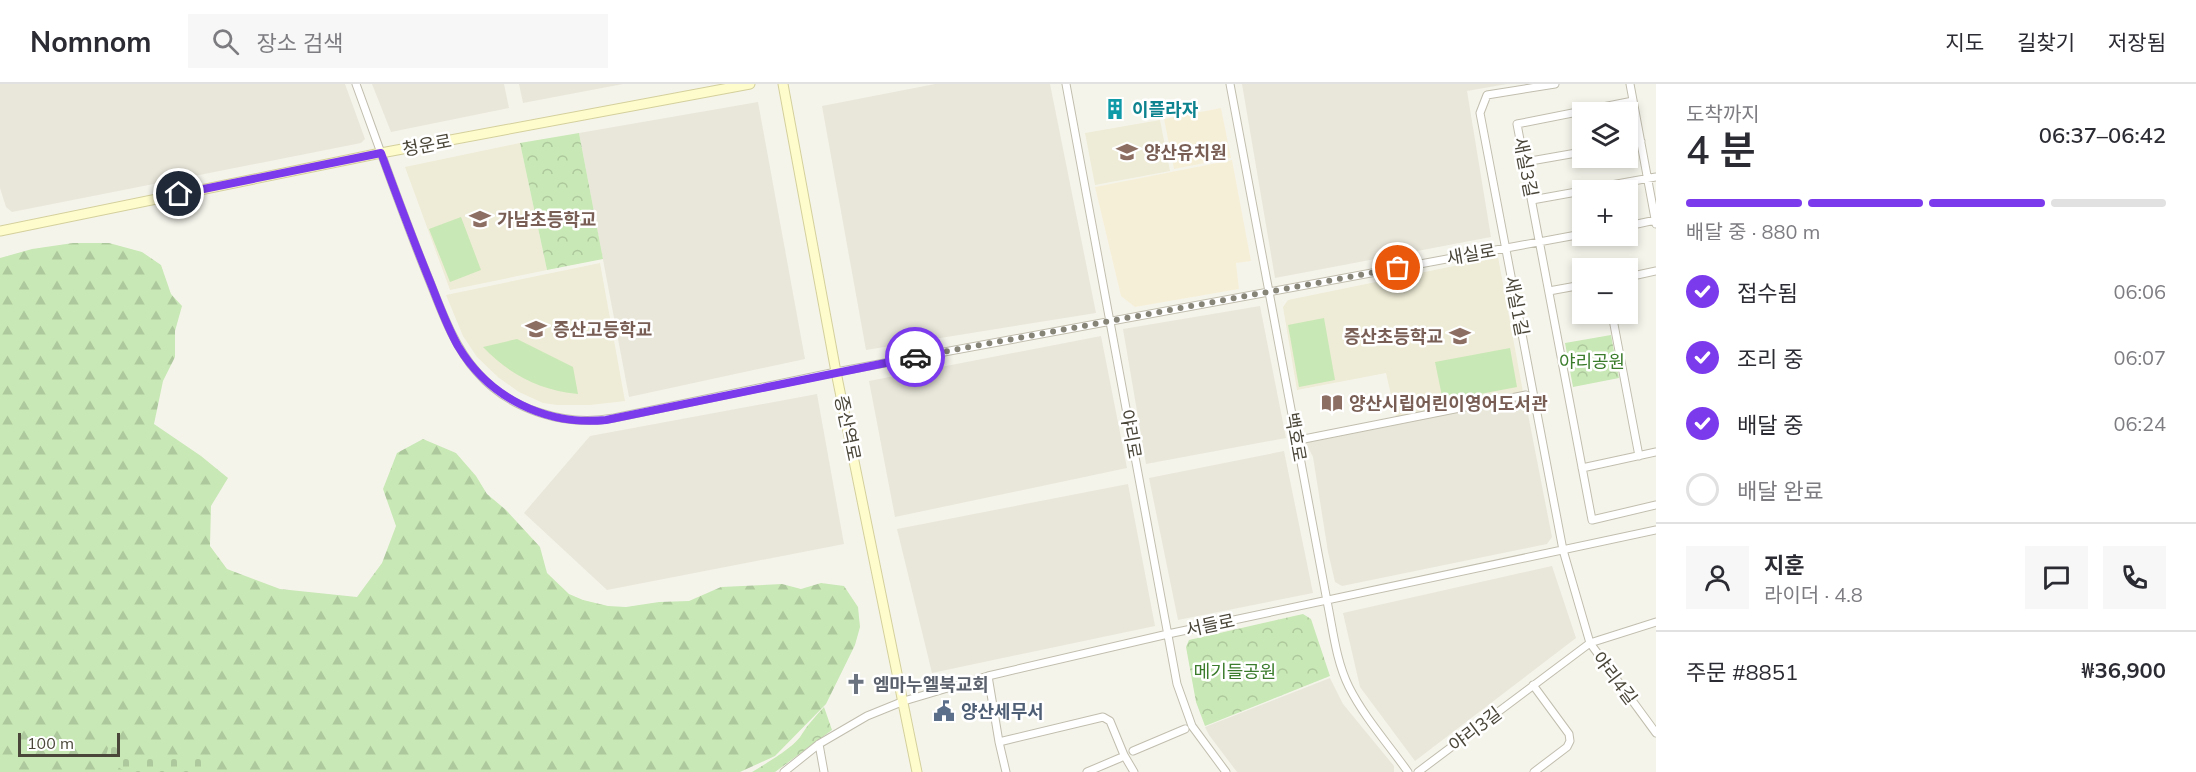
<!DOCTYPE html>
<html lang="ko">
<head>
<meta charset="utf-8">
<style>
  :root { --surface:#fff; --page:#f7f7f7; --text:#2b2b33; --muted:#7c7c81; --line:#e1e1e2; --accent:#7c3aed }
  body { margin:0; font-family:Mulish,"Noto Sans KR",sans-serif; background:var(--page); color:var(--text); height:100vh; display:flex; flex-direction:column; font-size:22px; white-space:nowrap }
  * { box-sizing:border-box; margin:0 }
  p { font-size:20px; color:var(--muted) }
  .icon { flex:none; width:33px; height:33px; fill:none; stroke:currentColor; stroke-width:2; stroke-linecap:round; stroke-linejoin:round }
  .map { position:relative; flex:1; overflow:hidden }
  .drawer { display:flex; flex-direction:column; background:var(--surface); width:540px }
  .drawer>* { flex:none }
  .controls { position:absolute; left:1572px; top:18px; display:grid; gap:12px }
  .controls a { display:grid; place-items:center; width:66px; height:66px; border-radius:0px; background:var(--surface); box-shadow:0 3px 9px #0003; font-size:30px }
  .scale { position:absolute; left:18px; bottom:15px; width:102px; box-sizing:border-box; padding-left:6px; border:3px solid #4a4639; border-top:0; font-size:16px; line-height:21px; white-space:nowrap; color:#4a4639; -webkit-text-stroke:4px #fff; paint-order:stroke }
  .pin { position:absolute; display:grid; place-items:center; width:51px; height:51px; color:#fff; margin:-26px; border:3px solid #fff; border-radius:50%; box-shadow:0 2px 6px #0007 }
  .courier { position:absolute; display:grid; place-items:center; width:60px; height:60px; margin:-30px; border:4px solid #7c3aed; border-radius:50%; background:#fff; color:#222; box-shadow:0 2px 8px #0007 }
  .summary em { font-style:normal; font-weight:600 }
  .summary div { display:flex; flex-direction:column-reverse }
  .summary { display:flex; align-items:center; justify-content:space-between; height:102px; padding:0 30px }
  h1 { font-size:39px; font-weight:600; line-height:45px }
  .bar { display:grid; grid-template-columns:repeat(4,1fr); gap:9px 6px; align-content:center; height:72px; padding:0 30px }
  .bar i { height:8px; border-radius:4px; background:var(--line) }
  .bar .active { background:var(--accent) }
  .bar p { grid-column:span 4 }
  .line { display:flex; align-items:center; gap:15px; padding:0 30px; border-top:2px solid var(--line) }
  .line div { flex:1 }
  .round { display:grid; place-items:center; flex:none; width:63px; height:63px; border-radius:0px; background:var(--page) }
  ol { padding:0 30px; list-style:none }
  li { display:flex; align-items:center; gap:18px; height:66px }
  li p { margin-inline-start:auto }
  li .icon { padding:6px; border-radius:50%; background:var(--accent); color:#fff; stroke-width:4 }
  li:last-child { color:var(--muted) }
  li i { width:33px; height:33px; border:3px solid var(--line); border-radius:50% }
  header { display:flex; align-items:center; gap:36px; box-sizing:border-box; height:84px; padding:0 30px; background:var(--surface); border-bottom:2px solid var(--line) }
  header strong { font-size:28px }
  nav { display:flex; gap:33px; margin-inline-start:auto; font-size:21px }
  .search { width:420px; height:54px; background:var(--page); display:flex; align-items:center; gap:15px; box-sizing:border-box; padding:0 21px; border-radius:0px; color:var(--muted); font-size:22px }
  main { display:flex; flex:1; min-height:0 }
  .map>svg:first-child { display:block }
  .residential { fill:#e9e7da }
  .commercial { fill:#f6efd8 }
  .education { fill:#eeecd6 }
  .forest { fill:url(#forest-firs) }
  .cemetery { fill:url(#cemetery-stones) }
  .park { fill:url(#park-crowns) }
  .garden { fill:#c8e8b5 }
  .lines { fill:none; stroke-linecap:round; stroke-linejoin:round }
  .street-casing { stroke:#c1beae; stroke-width:9 }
  .secondary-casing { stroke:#d4d09c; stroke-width:11 }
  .street { stroke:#fff; stroke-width:7 }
  .secondary { stroke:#fefbcd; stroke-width:9 }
  .done { stroke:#868377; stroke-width:6; stroke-dasharray:0 10.8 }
  .route { stroke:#7c3aed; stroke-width:8 }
  .labels { text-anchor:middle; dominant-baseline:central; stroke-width:5; stroke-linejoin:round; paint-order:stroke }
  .culture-label { font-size:18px; font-weight:bold; fill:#0d838f; stroke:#fff; text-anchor:start }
  .street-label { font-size:18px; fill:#4a4639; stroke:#fff }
  .education-label { font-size:18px; font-weight:bold; fill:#785e54; stroke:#fff; text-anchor:start }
  .park-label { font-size:18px; fill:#3b7c2c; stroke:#fff }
  .worship-label { font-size:18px; font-weight:bold; fill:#5b616d; stroke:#fff; text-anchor:start }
  .service-label { font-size:18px; font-weight:bold; fill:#4e5e75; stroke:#fff; text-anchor:start }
</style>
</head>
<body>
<header>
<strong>Nomnom</strong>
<div class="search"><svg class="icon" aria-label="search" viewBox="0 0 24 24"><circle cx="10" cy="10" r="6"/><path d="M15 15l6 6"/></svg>장소 검색</div>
<nav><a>지도</a><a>길찾기</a><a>저장됨</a></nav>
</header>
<main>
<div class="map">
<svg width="1656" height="688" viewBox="0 0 1656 688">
  <defs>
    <pattern id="forest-firs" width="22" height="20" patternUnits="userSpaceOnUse" patternTransform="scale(1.5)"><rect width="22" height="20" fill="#c8e8b5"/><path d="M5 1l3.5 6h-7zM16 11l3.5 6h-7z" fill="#adc89c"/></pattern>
    <pattern id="cemetery-stones" width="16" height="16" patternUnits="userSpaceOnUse" patternTransform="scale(1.5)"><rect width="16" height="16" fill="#c8e8b5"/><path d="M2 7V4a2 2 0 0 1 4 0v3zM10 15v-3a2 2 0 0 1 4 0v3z" fill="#adc89c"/></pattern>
    <pattern id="park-crowns" width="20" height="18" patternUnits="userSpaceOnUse" patternTransform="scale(1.5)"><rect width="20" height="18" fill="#c8e8b5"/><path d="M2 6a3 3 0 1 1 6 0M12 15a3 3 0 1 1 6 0" fill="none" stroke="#adc89c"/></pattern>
  </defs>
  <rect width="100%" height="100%" fill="#f5f4eb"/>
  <path class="residential" d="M0 0H345L365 55 361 59 12 128 6 123 0 104Z
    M372 0H504L509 24 391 48Z
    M519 0H623L523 19Z
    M935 0H1050L1096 229 866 266 822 22Z
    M1242 0H1507L1467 7 1491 153 1275 194Z
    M758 18 805 275 629 313 579 49Z
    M1260 222 1286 354 1146 380 1123 245Z
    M1101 252 1127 384 895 433 869 297Z
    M817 310 844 460 607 506 524 429 590 352Z
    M1525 315 1552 453 1547 460 1342 502 1335 498 1328 468 1313 373 1306 359Z
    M1284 367 1313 509 1178 536 1149 394Z
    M1128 400 1155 542 932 589 897 445Z
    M1552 482 1576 554 1415 677 1360 603 1343 529Z
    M1330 594 1343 620 1394 682V688H1237L1209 651 1205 643Z"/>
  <path class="commercial" d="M1221 24 1231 74 1174 85 1164 35Z
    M1232 76 1251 177 1236 179 1239 205 1135 223 1121 212 1095 103Z"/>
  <path class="education" d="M1160 36 1170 87 1095 101 1085 49Z
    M520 59 547 186 450 206 405 83Z
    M1498 173 1523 308 1396 333 1386 289 1297 306 1283 223 1288 216Z
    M600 179 625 317 590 321H557L543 319 519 308 499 294 477 273 463 252 446 211Z"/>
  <path class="forest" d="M73 159H109L142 168 161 181 171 210 182 222 175 247V273L163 297 154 340 201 372 228 394 211 422 210 462 227 485 280 505 357 513 382 479 396 442 383 405 397 369 423 355 456 369 476 392 487 410 506 426 540 463 547 489 569 510 583 516 608 522 626 523 659 518 689 517 721 503 782 500 801 505 821 499 844 502 858 523 860 543 855 561 826 620 775 672 740 688H0V174L32 165Z"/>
  <path class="cemetery" d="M109 661 125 665 138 673 202 671 204 688H126L105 675Z"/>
  <path class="park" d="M579 49 603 175 547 186 520 59Z
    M1611 251 1619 294 1573 303 1565 259Z
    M1303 530 1311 535 1330 592 1205 642 1196 618 1186 563 1189 556Z
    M824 623 832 646 775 688H752C765 680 795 663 802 650 808 640 816 632 824 623Z"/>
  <path class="garden" d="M461 133 481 186 450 198 429 145Z
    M1324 234 1335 296 1299 303 1288 241Z
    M517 255 573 283 578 310C539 306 510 291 483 263Z
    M1510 264 1517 303 1443 317 1435 278Z"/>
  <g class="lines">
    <defs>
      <path id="street" d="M356 0C379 63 401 126 426 188 440 222 452 260 477 288 510 326 565 343 614 334L836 288 1582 150
        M1066 0 1177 600 1192 642 1226 688
        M1230 0 1327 517C1333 546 1336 577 1349 603 1364 633 1389 661 1408 688
        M1555 0 1487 11 1480 29 1563 466 1590 559 1656 649
        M1630 0 1656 140
        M1633 17 1517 40 1592 436 1656 421
        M1628 60 1641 57
        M1525 78 1582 68
        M1583 106 1656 93
        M1532 116 1582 107
        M1628 142 1656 136
        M1628 193 1656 187
        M1549 207 1582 201
        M1612 230 1639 372
        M1304 355 1526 311
        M1582 384 1656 368
        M988 592 999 658 1006 688
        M1533 601 1569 650 1570 657 1567 663 1534 688
        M999 658 1103 633 1110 637 1124 671 1134 688
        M819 660 824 688
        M1133 667 1185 645
        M784 688 819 660 867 632 904 617 988 592 1168 550 1656 446
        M1087 688 1120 674
        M1418 688 1590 559 1656 538"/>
      <path id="secondary" d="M783 0 836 288 917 688
        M0 147 381 69 750 0"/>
    </defs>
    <use href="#street" class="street-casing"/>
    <use href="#secondary" class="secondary-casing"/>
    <use href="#street" class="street"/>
    <use href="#secondary" class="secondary"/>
  </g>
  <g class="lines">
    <path class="done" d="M915 273 1398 184"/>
    <path class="route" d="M179 110 381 69C396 110 411 150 427 190 437 214 445 239 458 262 489 314 546 342 606 336L915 273"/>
  </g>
  <defs>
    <symbol id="building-bare" viewBox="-9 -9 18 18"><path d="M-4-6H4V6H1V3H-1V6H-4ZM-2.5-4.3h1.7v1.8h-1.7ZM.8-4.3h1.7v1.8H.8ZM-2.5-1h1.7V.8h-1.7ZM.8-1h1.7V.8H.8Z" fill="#0f9aa8" stroke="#fff" stroke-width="2.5" paint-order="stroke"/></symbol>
    <symbol id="school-bare" viewBox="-9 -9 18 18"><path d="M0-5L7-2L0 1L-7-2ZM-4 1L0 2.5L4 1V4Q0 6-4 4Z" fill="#8d6e63" stroke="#fff" stroke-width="2.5" paint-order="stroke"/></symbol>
    <symbol id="library-bare" viewBox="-9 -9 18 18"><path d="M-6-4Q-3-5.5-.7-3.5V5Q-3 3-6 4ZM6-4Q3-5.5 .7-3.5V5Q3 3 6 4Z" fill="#8d6e63" stroke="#fff" stroke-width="2.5" paint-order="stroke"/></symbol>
    <symbol id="church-bare" viewBox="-9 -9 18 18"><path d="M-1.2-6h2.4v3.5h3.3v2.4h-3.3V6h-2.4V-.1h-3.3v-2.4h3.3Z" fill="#6b7280" stroke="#fff" stroke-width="2.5" paint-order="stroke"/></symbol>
    <symbol id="civic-bare" viewBox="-9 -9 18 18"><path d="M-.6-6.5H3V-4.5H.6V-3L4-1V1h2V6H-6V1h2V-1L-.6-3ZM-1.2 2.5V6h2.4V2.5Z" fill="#5c6f8a" stroke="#fff" stroke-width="2.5" paint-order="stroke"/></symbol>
  </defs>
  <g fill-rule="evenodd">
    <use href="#building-bare" x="1100" y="10" width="30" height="30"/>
    <use href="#school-bare" x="1112" y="53" width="30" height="30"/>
    <use href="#school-bare" x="465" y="120" width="30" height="30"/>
    <use href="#school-bare" x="521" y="230" width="30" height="30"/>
    <use href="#school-bare" x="1445" y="237" width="30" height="30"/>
    <use href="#library-bare" x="1317" y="304" width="30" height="30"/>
    <use href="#church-bare" x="841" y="585" width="30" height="30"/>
    <use href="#civic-bare" x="929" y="612" width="30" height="30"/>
  </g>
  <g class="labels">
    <g class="culture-label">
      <text x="1132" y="25">이플라자</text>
    </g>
    <g class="street-label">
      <text transform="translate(427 61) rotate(-11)">청운로</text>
      <text transform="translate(1526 83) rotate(79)">새실3길</text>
      <text transform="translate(1471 170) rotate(-10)">새실로</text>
      <text transform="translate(1517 222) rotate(79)">새실1길</text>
      <text transform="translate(848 344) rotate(78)">증산역로</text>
      <text transform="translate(1131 350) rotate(80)">야리로</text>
      <text transform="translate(1296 353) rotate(80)">백호로</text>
      <text transform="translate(1210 541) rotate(-12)">서들로</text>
      <text transform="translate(1615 594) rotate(53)">야리4길</text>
      <text transform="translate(1475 645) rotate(-37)">야리3길</text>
    </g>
    <g class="education-label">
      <text x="1144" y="68">양산유치원</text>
      <text x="497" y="135">가남초등학교</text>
      <text x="553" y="245">증산고등학교</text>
      <text x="1443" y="252" text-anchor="end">증산초등학교</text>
      <text x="1349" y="319">양산시립어린이영어도서관</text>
    </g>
    <g class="park-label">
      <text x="1592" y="277">야리공원</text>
      <text x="1235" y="587">메기들공원</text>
    </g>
    <g class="worship-label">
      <text x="873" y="600">엠마누엘북교회</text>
    </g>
    <g class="service-label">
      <text x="961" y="627">양산세무서</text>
    </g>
  </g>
</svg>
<div class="controls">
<a><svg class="icon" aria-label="layers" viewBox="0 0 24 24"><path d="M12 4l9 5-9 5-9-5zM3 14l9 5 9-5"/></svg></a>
<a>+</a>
<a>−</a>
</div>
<div class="scale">100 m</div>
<div class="pin" style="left:1398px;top:184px;background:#ea580c"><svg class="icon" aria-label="bag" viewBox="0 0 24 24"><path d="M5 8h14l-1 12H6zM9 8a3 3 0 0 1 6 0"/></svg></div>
<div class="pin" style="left:179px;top:110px;background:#1f2937"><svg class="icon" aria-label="home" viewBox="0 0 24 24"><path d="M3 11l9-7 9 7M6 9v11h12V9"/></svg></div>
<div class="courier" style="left:915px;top:273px"><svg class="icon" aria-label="car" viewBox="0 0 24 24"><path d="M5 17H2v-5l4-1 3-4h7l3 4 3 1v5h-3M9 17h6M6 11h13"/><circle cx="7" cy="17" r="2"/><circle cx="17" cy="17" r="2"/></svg></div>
</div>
<section class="drawer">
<div class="summary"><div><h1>4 분</h1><p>도착까지</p></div><em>06:37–06:42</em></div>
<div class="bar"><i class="active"></i><i class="active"></i><i class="active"></i><i></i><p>배달 중 · 880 m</p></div>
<ol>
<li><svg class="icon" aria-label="check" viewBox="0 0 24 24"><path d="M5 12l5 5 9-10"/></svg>접수됨<p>06:06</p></li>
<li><svg class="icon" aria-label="check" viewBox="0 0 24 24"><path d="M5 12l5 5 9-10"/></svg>조리 중<p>06:07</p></li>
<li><svg class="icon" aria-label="check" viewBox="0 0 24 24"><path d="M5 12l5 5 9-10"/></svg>배달 중<p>06:24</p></li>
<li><i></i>배달 완료</li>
</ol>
<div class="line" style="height:108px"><a class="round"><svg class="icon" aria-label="person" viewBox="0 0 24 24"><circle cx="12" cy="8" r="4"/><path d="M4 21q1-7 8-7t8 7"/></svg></a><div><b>지훈</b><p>라이더 · 4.8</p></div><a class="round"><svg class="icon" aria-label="chat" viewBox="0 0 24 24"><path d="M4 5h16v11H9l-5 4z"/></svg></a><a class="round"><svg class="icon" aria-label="phone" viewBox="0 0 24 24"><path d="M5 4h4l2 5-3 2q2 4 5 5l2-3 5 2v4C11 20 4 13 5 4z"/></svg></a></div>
<div class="line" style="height:78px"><div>주문 #8851</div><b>₩36,900</b></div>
</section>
</main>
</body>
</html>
